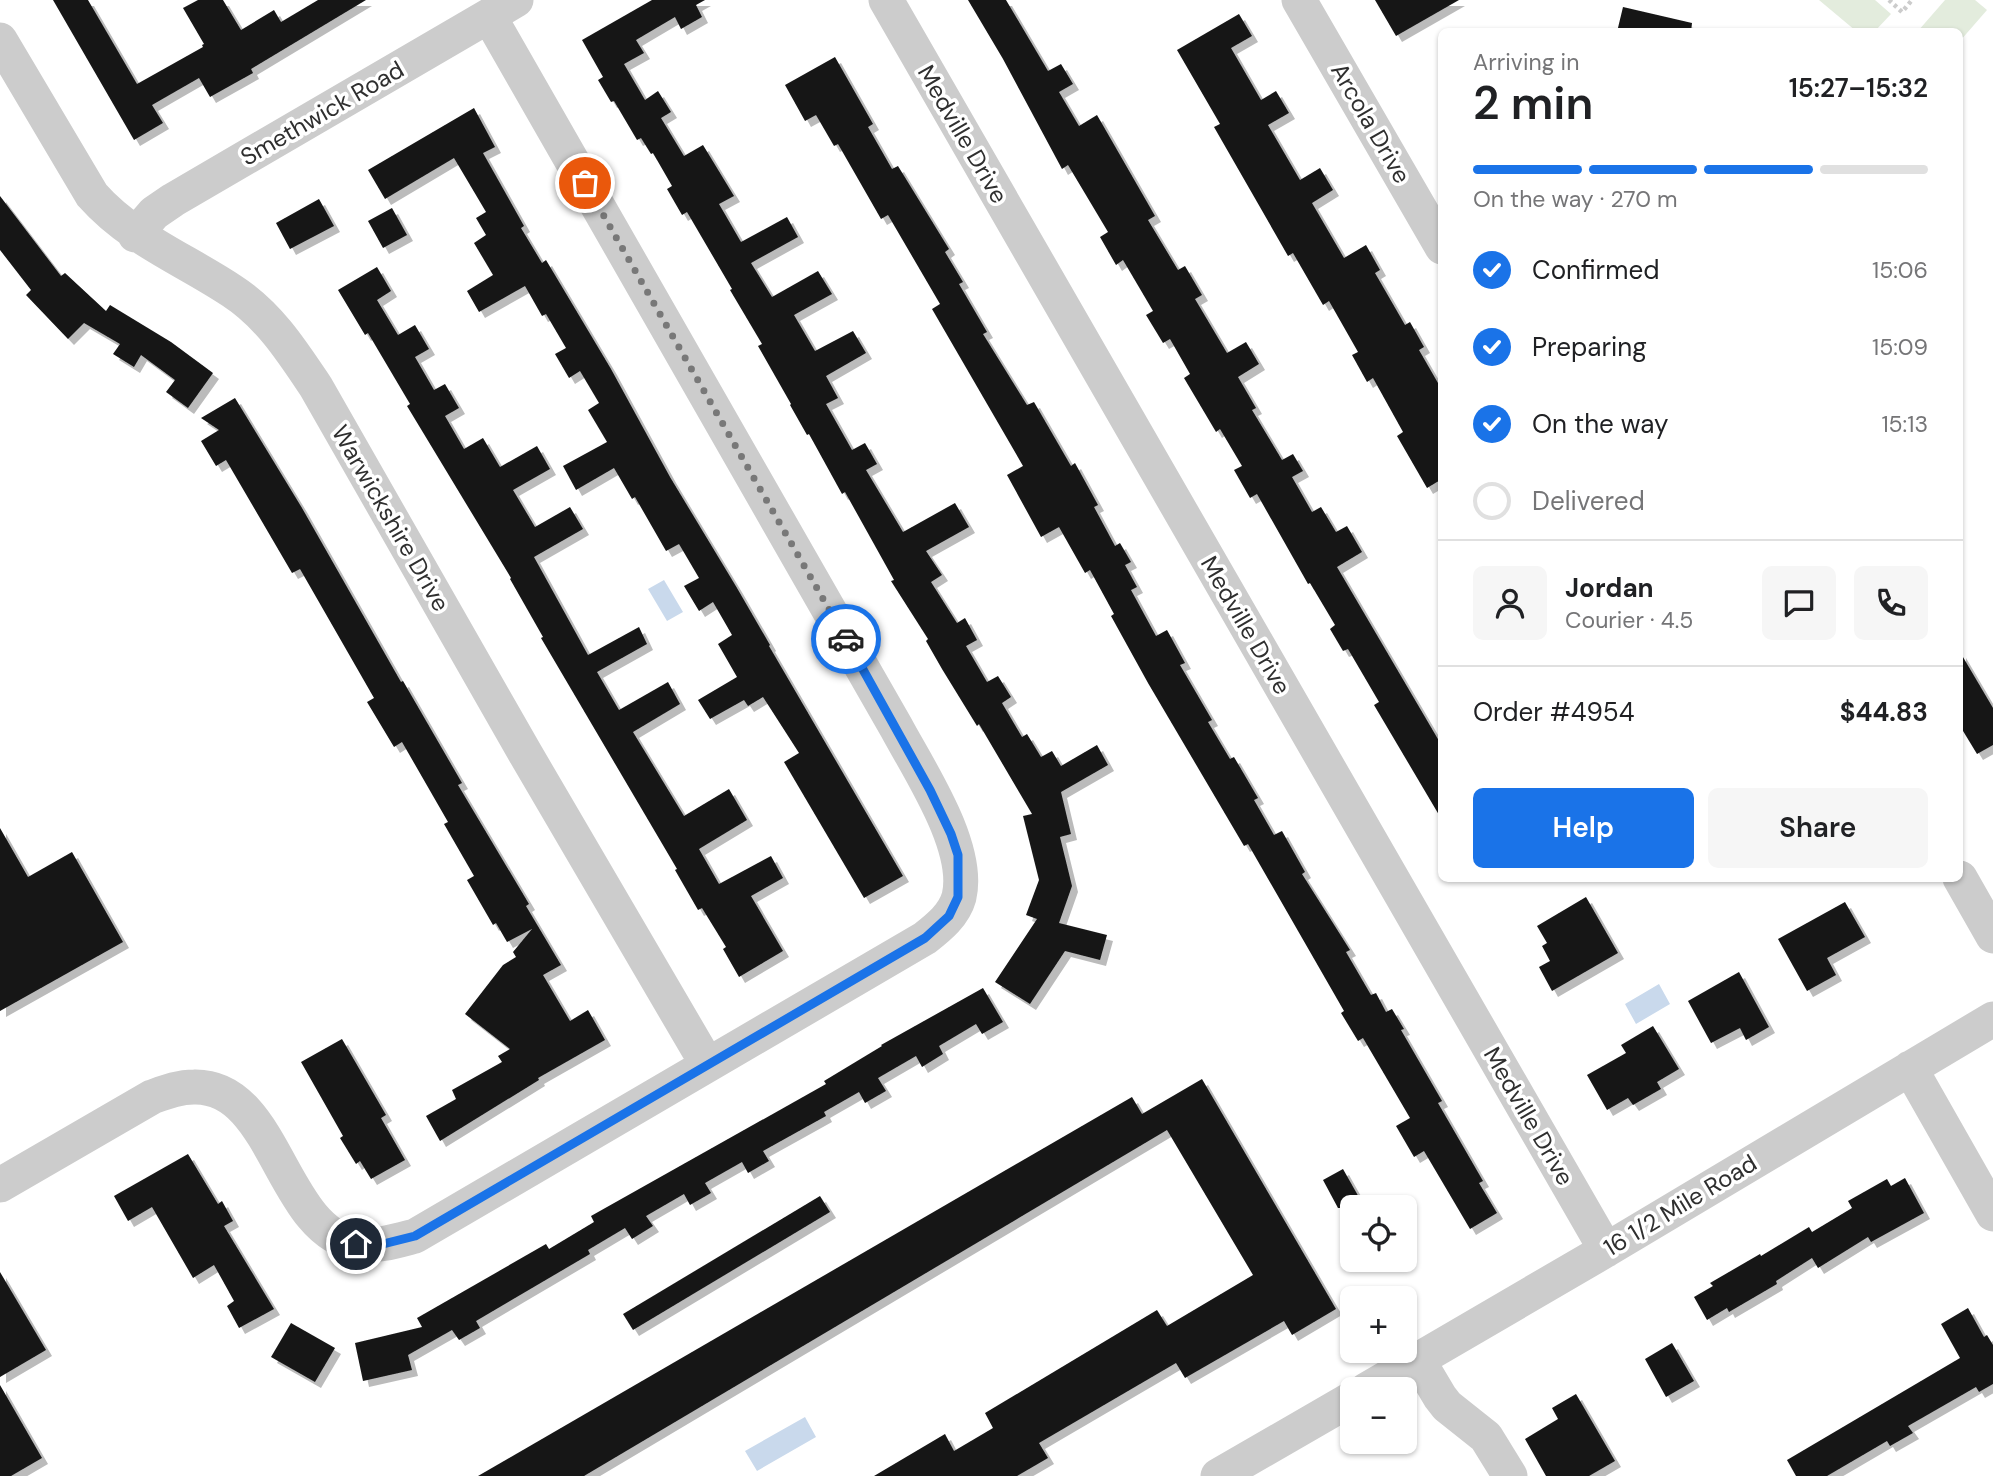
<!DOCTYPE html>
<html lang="en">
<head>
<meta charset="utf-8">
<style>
  :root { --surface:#fff; --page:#f6f6f6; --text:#202124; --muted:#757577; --line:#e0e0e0; --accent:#1a73e8 }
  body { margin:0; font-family:"DM Sans",sans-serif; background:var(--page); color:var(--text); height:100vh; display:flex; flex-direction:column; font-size:26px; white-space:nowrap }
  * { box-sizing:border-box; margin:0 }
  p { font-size:23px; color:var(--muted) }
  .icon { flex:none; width:38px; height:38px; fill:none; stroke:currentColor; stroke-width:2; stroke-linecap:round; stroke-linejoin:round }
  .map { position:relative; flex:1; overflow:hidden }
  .details { position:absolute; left:1438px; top:28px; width:525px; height:854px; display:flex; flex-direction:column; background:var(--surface); border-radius:10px; box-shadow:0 2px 5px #0004 }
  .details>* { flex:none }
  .controls { position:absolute; left:1340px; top:1195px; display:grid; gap:14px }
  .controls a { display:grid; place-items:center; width:77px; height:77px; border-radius:10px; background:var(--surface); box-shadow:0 2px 5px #0004; font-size:35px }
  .pin { position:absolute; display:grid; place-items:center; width:60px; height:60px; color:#fff; margin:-30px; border:4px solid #fff; border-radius:50%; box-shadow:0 2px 7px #0007 }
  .courier { position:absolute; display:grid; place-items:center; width:70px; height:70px; margin:-35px; border:5px solid #1a73e8; border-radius:50%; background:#fff; color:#222; box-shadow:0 2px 9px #0007 }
  .summary em { font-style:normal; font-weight:600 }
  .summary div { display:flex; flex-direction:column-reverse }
  .summary { display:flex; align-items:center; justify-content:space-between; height:119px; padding:0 35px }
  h1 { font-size:46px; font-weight:600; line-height:52px }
  .bar { display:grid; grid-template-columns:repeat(4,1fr); gap:10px 7px; align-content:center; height:84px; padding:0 35px }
  .bar i { height:9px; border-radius:5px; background:var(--line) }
  .bar .current { background:var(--accent) }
  .bar p { grid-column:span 4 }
  .line { display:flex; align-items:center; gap:18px; padding:0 35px; border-top:2px solid var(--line) }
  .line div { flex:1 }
  .round { display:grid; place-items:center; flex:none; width:74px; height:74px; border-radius:10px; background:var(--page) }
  ol { padding:0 35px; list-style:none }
  li { display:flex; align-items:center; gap:21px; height:77px }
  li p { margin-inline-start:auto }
  li .icon { padding:7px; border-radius:50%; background:var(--accent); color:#fff; stroke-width:4 }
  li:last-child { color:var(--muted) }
  li i { width:38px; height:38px; border:4px solid var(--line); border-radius:50% }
  .cta { display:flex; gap:14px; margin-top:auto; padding:14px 35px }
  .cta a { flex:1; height:80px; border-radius:10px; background:var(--accent); color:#fff; font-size:28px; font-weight:600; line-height:80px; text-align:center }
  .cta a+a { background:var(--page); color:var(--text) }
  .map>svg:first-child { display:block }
  .green { fill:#e3ecdd }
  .water { fill:#c9d9ec }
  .building { fill:#161616; filter:url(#shadow) }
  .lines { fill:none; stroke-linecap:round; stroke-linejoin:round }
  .path { stroke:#ccc; stroke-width:4.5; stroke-dasharray:3.5 3.5; stroke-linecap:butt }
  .minor { stroke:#ccc; stroke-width:35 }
  .done { stroke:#787878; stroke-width:7; stroke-dasharray:0 12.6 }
  .route { stroke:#1a73e8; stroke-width:9 }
  .labels { text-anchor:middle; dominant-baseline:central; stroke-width:7; stroke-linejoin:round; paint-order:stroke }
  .street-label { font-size:24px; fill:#2f2f2f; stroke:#fff }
</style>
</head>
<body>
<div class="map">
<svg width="1993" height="1476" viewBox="0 0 1993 1476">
  <defs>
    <filter id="shadow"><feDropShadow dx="6" dy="6" stdDeviation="0" flood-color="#0004"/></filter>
  </defs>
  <rect width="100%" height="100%" fill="#fff"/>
  <path class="green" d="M1819 0H1875L1891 14 1875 31H1856Z
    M1945 0H1975L1987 10 1960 41V32L1918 31Z"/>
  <path class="water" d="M664 580 683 612 667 621 648 589Z
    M1659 984 1670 1004 1636 1024 1625 1004Z
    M805 1417 816 1437 757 1471 745 1451Z"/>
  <path class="building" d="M53 0H88L137 84 203 47 202 45 204 44 183 8 198 0H223L241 30 274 10 281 22 318 0H366L251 69 253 73 210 97 199 78 152 105 163 123 134 140Z
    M652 0H705L696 5 702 17 681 29 675 17 636 40 644 53 624 64 645 100 658 91 671 112 661 118 684 156 703 145 734 196 719 204 741 242 787 217 798 237 751 263 772 297 818 271 832 294 794 315 815 351 853 331 866 353 826 376 838 398 826 404 852 450 865 443 877 464 866 470 903 532 955 503 969 527 926 551 942 575 931 582 957 623 965 618 977 640 966 646 987 682 998 676 1011 697 1002 703 1022 737 1027 734 1041 757 1052 751 1061 766 1097 745 1108 765 1061 792 1071 834 1060 837 1072 886 1059 923 1107 935 1100 960 1065 951 1030 1004 995 982 1037 919 1026 915 1039 880 1023 816 1032 814 979 724 977 726 942 669 926 641 928 639 891 581 894 580 845 492 842 494 809 434 807 435 790 405 791 404 758 346 762 344 730 290 732 289 687 212 682 215 667 189 672 186 653 153 651 154 641 138 637 140 614 101 611 102 598 80 603 77 582 40Z
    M968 0H1006L1048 71 1061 64 1073 84 1059 92 1079 126 1097 115 1155 216 1148 220 1178 270 1185 266 1202 295 1195 299 1227 353 1246 342 1259 364 1238 377 1256 408 1252 410 1282 460 1293 454 1303 471 1292 477 1312 512 1321 507 1336 532 1347 526 1362 552 1337 567 1442 746V820L1374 705 1379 702 1348 649 1343 651 1330 629 1335 625 1310 583 1308 584 1257 494 1250 498 1234 470 1242 466 1220 429 1216 432 1184 378 1190 374 1170 339 1163 343 1146 315 1153 311 1123 260 1116 265 1100 237 1108 232 1068 165 1062 169 1003 59Z
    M1375 0H1459L1396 36Z
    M1623 7 1692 23 1691 32H1617Z
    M1239 14 1252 36 1231 48 1261 100 1276 91 1289 113 1268 125 1300 180 1320 168 1333 190 1312 203 1344 258 1366 245 1380 270 1375 273 1405 325 1410 322 1424 347 1419 350 1442 390V479L1427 488 1397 436 1403 432 1373 378 1367 382 1352 355 1358 352 1329 301 1323 305 1293 253 1288 256 1214 127 1220 124 1177 50Z
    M835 57 873 124 868 127 892 169 898 166 949 249 945 252 963 282 959 284 987 332 983 334 1027 405 1034 402 1071 466 1075 463 1098 505 1094 507 1115 546 1120 543 1131 562 1125 565 1137 587 1131 590 1156 636 1167 630 1185 663 1180 665 1212 720 1208 722 1230 759 1234 757 1258 798 1254 800 1274 835 1282 831 1305 872 1302 874 1350 950 1346 952 1371 995 1376 993 1386 1012 1392 1009 1404 1029 1401 1030 1442 1101 1438 1103 1483 1181 1479 1183 1497 1213 1470 1229 1424 1151 1414 1157 1396 1126 1410 1118 1363 1038 1358 1041 1341 1013 1344 1011 1248 844 1244 846 1148 683 1111 616 1114 614 1090 570 1085 573 1059 527 1041 537 1007 475 1023 466 932 309 940 304 888 215 881 219 838 144 834 146 816 115 805 121 785 85Z
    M474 108 495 147 483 153 524 226 521 228 542 263 546 260 611 369 670 477 737 588 770 645 769 646 903 876 864 898 784 762 799 753 763 697 748 706 744 700 710 719 698 700 737 677 718 644 732 635 713 602 699 611 684 586 699 578 679 544 666 551 635 497 632 499 614 468 576 490 563 466 607 442 588 410 599 403 580 371 569 378 555 354 566 348 546 314 542 316 525 286 479 312 467 291 493 275 474 243 486 235 476 218 486 212 454 158 385 199 368 170Z
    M0 196 61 276 65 273 106 311 110 305 171 342 213 373 188 408 166 392 175 380 141 355 134 367 113 354 120 344 84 323 68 339 26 295 31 290 0 250Z
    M319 199 334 226 290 249 276 223Z
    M392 208 407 235 383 248 368 221Z
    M377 267 391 291 377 300 398 335 415 325 429 349 415 357 434 390 445 384 459 408 445 416 464 449 483 438 500 467 537 446 550 469 513 490 535 527 570 507 583 529 534 557 588 655 639 627 647 644 597 672 619 710 668 682 680 704 633 732 684 816 729 789 747 820 699 849 719 884 771 856 783 878 751 896 783 951 739 977 723 949 726 947 702 908 698 910 675 870 677 869 541 638 543 637 510 579 511 578 407 406 410 404 368 333 365 335 338 290Z
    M235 398 302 508 401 682 403 681 462 783 458 785 529 904 526 906 561 965 543 975 570 1021 588 1010 605 1040 538 1078 539 1080 440 1141 426 1116 456 1099 452 1090 502 1062 498 1056 510 1049 465 1014 503 965 516 957 513 952 532 929 507 942 496 923 493 925 467 880 474 876 444 824 448 822 402 742 394 747 367 702 374 698 300 569 292 573 226 460 216 466 201 441 219 430 201 418Z
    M1960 652 1993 708V745L1977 754 1960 726Z
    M0 828 28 877 72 852 123 942 0 1011Z
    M1586 897 1618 953 1552 991 1539 967 1550 961 1542 946 1547 943 1537 926Z
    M1845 902 1865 937 1827 958 1836 975 1807 991 1778 939Z
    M1739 972 1769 1027 1746 1040 1740 1028 1711 1043 1688 1001Z
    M983 988 1003 1022 982 1034 976 1024 939 1046 943 1054 922 1067 916 1056 878 1078 886 1091 865 1103 859 1092 824 1112 826 1116 763 1151 769 1161 748 1173 742 1162 705 1183 711 1193 690 1205 684 1194 646 1216 653 1226 632 1239 625 1228 588 1250 590 1254 476 1321 480 1328 459 1340 452 1330 408 1355 412 1370 363 1381 355 1343 422 1327 417 1318 546 1244 549 1249 594 1222 591 1216 826 1084 824 1081 882 1046 881 1045Z
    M1653 1026 1679 1069 1657 1082 1661 1089 1633 1105 1628 1098 1607 1110 1587 1075 1626 1053 1621 1045Z
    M342 1039 386 1115 381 1118 405 1160 371 1179 360 1161 356 1164 340 1138 343 1136 301 1062Z
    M1202 1079 1336 1309 1292 1335 1284 1321 1185 1378 1176 1363 1039 1443 1048 1458 1017 1476H874L945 1434 954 1451 993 1428 985 1413 1157 1310 1167 1326 1253 1275 1167 1130 584 1476H478L1132 1097 1142 1114Z
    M188 1154 218 1204 222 1201 233 1221 224 1226 274 1309 239 1328 227 1306 234 1301 214 1265 193 1278 152 1207 128 1221 114 1196Z
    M1343 1169 1365 1208H1338L1323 1180Z
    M1905 1178 1924 1213 1871 1242 1868 1237 1818 1268 1812 1258 1776 1281 1777 1284 1729 1312 1727 1308 1707 1320 1694 1297 1713 1286 1710 1283 1760 1254 1761 1256 1809 1227 1812 1232 1852 1208 1848 1201 1887 1179 1891 1186Z
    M820 1196 830 1212 633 1330 623 1314Z
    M0 1272 46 1350 0 1377Z
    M1968 1308 1984 1337 1987 1335 1993 1345V1384L1979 1392 1976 1387 1908 1426 1913 1433 1890 1446 1887 1441 1827 1476H1796L1787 1460 1960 1358 1941 1324Z
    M291 1323 335 1348 315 1382 271 1357Z
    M1672 1343 1694 1381 1666 1397 1645 1359Z
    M0 1385 42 1458 11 1476H0Z
    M1576 1394 1615 1461 1589 1476H1546L1525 1439 1558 1419 1552 1408Z"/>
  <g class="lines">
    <path class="path" d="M1889 0 1902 12 1912 0"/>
    <path class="minor" d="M886 0 1606 1250
      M1299 0 1442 247
      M0 40 92 195C131 239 184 259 232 291 269 315 292 351 316 387L525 753 707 1064
      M135 235 154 213 173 200 516 0
      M1960 878 1993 936
      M1910 1068 1993 1214
      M0 1185 152 1097C166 1092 179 1087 194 1087 277 1085 280 1232 357 1244 377 1247 396 1241 415 1236L925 938C939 927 954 915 959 897 971 847 919 770 896 727L489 16
      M1418 1360 1440 1397 1447 1406 1486 1437 1510 1476
      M1366 1390 1606 1250 1993 1019
      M1218 1476 1353 1398"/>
  </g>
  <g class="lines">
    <path class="done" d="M585 183 846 639"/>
    <path class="route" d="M356 1244H383L415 1236 925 938 949 916 958 897V855L951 834 930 790 846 639"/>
  </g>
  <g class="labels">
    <g class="street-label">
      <text transform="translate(322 113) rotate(-30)">Smethwick Road</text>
      <text transform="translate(1371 123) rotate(60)">Arcola Drive</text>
      <text transform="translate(963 134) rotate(60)">Medville Drive</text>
      <text transform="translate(391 518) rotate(60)">Warwickshire Drive</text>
      <text transform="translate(1246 625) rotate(60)">Medville Drive</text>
      <text transform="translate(1529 1116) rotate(60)">Medville Drive</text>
      <text transform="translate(1680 1205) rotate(-31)">16 1/2 Mile Road</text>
    </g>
  </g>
</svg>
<div class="controls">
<a><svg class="icon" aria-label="locate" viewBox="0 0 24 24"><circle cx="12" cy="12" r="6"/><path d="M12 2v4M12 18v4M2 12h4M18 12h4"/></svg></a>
<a>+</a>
<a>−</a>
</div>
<div class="pin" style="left:585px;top:183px;background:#ea580c"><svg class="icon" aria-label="bag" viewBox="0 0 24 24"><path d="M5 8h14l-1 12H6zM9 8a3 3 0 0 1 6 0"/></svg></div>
<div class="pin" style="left:356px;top:1244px;background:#1f2937"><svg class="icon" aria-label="home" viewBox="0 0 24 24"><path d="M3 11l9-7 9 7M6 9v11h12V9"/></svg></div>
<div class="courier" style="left:846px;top:639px"><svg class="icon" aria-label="car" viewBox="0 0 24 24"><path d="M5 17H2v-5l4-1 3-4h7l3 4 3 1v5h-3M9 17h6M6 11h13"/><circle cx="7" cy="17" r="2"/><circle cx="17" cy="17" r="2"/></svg></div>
<section class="details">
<div class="summary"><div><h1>2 min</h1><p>Arriving in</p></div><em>15:27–15:32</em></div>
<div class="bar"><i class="current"></i><i class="current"></i><i class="current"></i><i></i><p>On the way · 270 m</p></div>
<ol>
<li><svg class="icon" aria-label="check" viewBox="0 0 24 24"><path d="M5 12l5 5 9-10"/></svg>Confirmed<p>15:06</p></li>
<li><svg class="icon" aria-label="check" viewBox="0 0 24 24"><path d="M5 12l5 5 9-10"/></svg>Preparing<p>15:09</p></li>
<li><svg class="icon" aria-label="check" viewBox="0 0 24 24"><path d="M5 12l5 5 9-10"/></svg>On the way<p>15:13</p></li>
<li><i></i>Delivered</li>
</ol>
<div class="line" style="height:126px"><a class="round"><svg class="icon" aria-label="person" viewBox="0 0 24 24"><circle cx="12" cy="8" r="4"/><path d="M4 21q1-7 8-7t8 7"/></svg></a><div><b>Jordan</b><p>Courier · 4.5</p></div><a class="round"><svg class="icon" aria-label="chat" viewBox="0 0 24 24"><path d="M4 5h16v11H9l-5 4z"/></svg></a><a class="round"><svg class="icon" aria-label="phone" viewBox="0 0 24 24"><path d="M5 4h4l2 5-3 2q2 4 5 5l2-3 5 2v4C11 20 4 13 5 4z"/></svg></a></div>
<div class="line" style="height:91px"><div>Order #4954</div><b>$44.83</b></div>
<div class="cta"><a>Help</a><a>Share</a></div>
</section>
</div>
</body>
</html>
